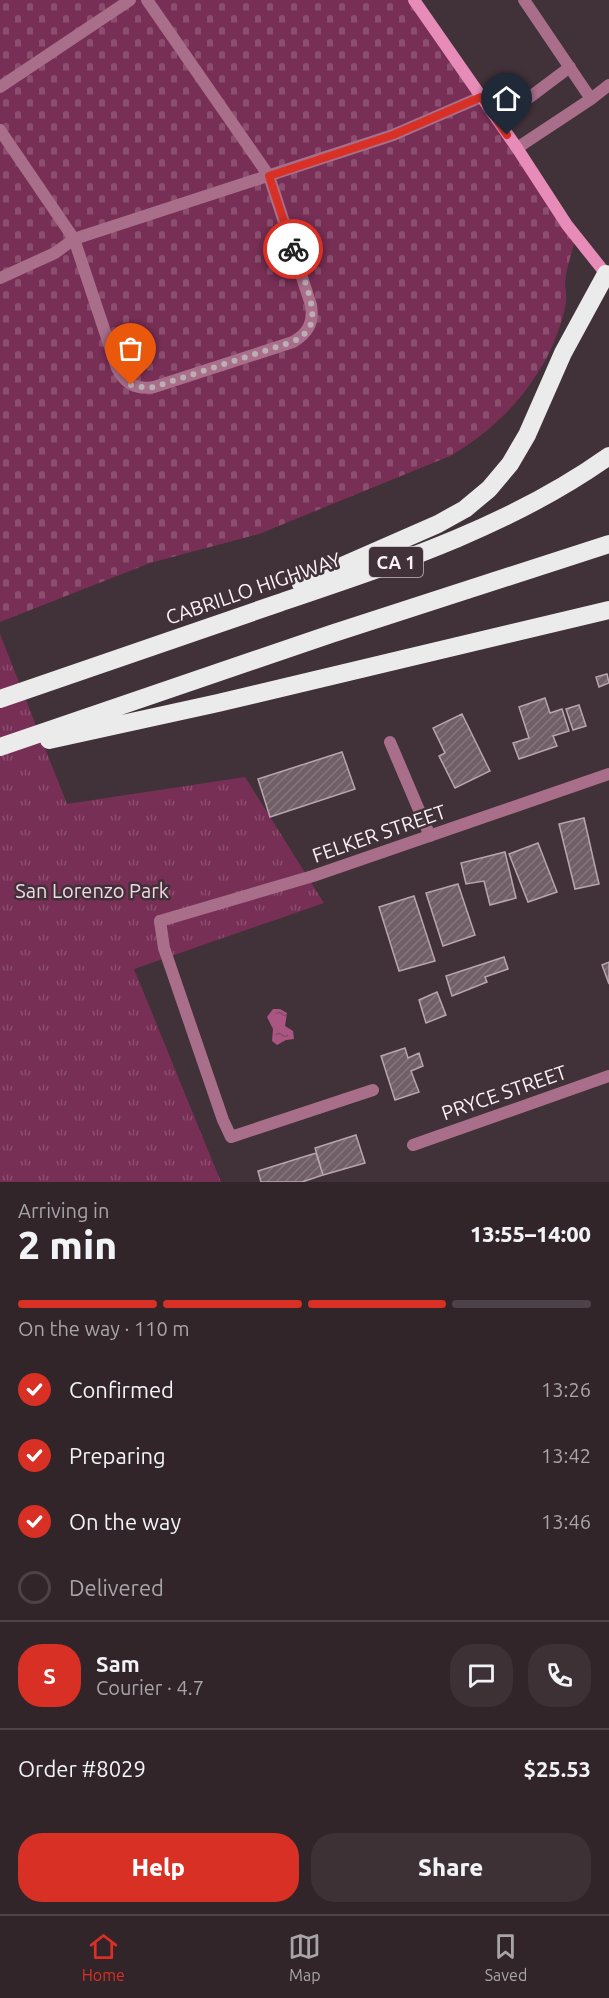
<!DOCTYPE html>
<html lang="en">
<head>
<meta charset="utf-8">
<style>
  :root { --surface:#31252a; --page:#3d3136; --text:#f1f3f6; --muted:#a8a5a8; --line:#4c4247; --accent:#d93025 }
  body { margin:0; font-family:Ubuntu,sans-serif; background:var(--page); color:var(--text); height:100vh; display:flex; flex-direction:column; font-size:22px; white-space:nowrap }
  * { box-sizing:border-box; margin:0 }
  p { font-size:20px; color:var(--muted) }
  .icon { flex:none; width:33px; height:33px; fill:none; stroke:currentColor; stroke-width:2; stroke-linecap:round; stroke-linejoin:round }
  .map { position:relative; height:1182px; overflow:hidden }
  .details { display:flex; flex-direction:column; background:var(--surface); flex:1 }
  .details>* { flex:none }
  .pin { position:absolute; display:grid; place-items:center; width:51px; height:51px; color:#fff; margin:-62px -26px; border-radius:50% 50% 50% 0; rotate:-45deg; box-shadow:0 0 6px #0007 }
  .pin .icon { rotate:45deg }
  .courier { position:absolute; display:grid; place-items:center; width:60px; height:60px; margin:-30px; border:4px solid #d93025; border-radius:50%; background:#fff; color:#222; box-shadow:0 2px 8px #0007 }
  .summary em { font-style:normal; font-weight:800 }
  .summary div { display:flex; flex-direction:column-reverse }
  .summary { display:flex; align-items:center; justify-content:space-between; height:102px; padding:0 18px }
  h1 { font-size:39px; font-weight:800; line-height:45px }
  .bar { display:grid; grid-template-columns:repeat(4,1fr); gap:9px 6px; align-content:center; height:72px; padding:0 18px }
  .bar i { height:8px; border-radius:4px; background:var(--line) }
  .bar .active { background:var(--accent) }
  .bar p { grid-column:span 4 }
  .line { display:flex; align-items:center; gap:15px; padding:0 18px; border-top:2px solid var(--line) }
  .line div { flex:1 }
  .round { display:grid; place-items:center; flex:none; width:63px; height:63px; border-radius:24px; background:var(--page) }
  ol { padding:0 18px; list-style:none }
  li { display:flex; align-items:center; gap:18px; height:66px }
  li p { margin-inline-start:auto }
  li .icon { padding:6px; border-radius:50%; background:var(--accent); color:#fff; stroke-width:4 }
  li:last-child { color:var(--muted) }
  li i { width:33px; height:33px; border:3px solid var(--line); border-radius:50% }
  .action { display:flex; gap:12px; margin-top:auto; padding:12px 18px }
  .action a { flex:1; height:69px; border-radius:24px; background:var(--accent); color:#fff; font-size:24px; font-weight:800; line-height:69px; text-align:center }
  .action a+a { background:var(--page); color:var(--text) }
  .tabs { display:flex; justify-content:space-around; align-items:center; height:84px; border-top:2px solid var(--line); background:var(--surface); font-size:16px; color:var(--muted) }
  .tabs a { display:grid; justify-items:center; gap:3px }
  .tabs .active { color:var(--accent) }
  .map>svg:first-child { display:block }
  .grass { fill:url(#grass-tufts) }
  .cemetery { fill:url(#cemetery-stones) }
  .water { fill:url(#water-ripples) }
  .building { fill:url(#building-hatch); stroke:#b9a5ad; stroke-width:1.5 }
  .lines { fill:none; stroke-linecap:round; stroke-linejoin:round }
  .service { stroke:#a86e8a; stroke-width:12 }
  .minor { stroke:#a86e8a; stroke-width:12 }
  .secondary { stroke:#e78bb9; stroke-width:12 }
  .motorway { stroke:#ebebeb; stroke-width:18 }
  .done { stroke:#bbaeb4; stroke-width:6; stroke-dasharray:0 10.8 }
  .route { stroke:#d93025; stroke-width:8 }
  .labels { text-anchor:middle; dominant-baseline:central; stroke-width:5; stroke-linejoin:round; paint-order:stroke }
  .shield { fill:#413138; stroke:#c4b8bd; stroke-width:1.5 }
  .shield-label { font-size:18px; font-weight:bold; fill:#fcf2f6 }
  .street-label { font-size:20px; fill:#fcf2f6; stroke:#413138 }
  .park-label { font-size:20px; fill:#f1d8e3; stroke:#413138 }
</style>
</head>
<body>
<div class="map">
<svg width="609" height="1182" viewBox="0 0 609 1182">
  <defs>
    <pattern id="grass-tufts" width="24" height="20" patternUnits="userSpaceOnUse" patternTransform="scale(1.5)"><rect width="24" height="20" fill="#782f56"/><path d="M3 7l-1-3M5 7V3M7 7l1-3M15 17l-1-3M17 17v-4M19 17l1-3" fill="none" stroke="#8c4e6f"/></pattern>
    <pattern id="cemetery-stones" width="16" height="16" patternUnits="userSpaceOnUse" patternTransform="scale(1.5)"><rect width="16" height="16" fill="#782f56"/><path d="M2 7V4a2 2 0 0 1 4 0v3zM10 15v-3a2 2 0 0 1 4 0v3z" fill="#8c4e6f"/></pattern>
    <pattern id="water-ripples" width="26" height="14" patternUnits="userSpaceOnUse" patternTransform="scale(1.5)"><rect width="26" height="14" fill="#ab5582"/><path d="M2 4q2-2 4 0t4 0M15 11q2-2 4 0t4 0" fill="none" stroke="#7c4f66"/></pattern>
    <pattern id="building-hatch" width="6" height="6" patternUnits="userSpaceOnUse" patternTransform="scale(1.5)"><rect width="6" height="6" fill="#715f68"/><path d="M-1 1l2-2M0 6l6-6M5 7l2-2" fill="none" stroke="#86767e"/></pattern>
  </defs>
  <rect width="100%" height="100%" fill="#413138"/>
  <path class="grass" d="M0 634 67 804 245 777 324 903 134 969 221 1182H0Z"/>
  <path class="cemetery" d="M0 0H412L575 240C572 252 565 272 565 285 566 293 567 299 565 307 552 370 505 425 450 456L259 534 150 563 0 622Z"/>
  <path class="water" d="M273 1009H280L287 1013 285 1026 293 1031 294 1039 286 1040 277 1045 272 1041 273 1029 267 1017Z"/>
  <path class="building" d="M607 674 609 683 599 687 596 677Z
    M545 698 550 713 562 709 569 731 553 736 557 746 519 759 513 743 529 738 519 707Z
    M579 705 586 726 573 730 566 709Z
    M462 714 490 771 455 788 439 756 445 753 433 728Z
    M342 752 355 789 270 817 258 779Z
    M584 818 599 884 575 889 559 824Z
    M538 843 557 892 528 902 509 854Z
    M505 852 516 898 490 905 484 881 466 884 461 863Z
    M458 884 475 935 443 946 426 893Z
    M414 896 435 961 399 971 379 907Z
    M504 957 508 969 485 977 487 982 452 996 446 976Z
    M609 962V984L602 965Z
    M437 992 446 1015 426 1023 419 1000Z
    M405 1048 408 1058 419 1053 423 1066 411 1071 419 1092 395 1100 381 1056Z
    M356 1135 365 1163 323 1175 315 1148Z
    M316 1153 323 1175 302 1182H261L258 1171Z"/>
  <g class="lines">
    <path class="service" d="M524 0 591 99 609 85
      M0 87 130 0
      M498 121 570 67
      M0 130 74 239 117 368C125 384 137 390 154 387L293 342C308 333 314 323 311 305L269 176 147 0
      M517 148 591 99
      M0 278 55 253 74 239 393 135 481 97
      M390 742 430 836
      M160 921 164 948 223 1120 231 1137 373 1090"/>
    <path class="minor" d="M160 921 313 876 609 774
      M413 1145 609 1076"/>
    <path class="secondary" d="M414 0 517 148 567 225 606 274"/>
    <path class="motorway" d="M301 584 438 524 465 509 489 489 510 464 527 435 563 353 606 274
      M0 699C93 667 186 635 279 603 394 564 509 527 609 456
      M49 740 218 703 609 610
      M0 747 331 634 609 544"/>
  </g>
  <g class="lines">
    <path class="done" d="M131 385 147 388 154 387 292 342C300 338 306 334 310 326 319 309 299 267 293 249"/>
    <path class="route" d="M293 249 269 176 393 135 481 97 507 135"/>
  </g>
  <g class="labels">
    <rect class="shield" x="369" y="547" width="54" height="30" rx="4.5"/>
    <g class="shield-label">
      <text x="396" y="562">CA 1</text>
    </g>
    <g class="street-label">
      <text transform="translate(253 588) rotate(-19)">CABRILLO HIGHWAY</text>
      <text transform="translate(379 833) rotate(-19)">FELKER STREET</text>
      <text transform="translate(504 1092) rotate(-19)">PRYCE STREET</text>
    </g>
    <g class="park-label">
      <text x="92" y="890">San Lorenzo Park</text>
    </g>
  </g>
</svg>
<div class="pin" style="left:131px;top:385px;background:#ea580c"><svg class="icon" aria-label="bag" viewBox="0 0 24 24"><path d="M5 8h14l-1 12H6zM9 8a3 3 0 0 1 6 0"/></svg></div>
<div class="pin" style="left:507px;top:135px;background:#1f2937"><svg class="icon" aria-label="home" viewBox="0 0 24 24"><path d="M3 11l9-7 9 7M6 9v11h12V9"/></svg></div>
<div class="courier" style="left:293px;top:249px"><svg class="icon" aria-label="bike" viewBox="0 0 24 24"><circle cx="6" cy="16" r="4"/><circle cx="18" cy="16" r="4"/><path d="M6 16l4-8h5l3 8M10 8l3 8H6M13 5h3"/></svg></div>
</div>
<section class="details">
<div class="summary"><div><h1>2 min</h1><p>Arriving in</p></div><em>13:55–14:00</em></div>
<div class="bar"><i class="active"></i><i class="active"></i><i class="active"></i><i></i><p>On the way · 110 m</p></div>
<ol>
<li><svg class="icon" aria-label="check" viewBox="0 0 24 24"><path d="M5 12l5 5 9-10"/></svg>Confirmed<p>13:26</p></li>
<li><svg class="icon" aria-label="check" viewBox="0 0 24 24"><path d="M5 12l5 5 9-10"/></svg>Preparing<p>13:42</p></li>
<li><svg class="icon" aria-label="check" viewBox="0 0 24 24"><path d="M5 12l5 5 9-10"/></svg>On the way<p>13:46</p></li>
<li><i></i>Delivered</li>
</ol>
<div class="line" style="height:108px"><b class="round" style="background:var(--accent);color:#fff">S</b><div><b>Sam</b><p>Courier · 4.7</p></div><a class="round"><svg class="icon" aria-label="chat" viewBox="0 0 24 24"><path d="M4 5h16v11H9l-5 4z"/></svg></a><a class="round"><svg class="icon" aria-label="phone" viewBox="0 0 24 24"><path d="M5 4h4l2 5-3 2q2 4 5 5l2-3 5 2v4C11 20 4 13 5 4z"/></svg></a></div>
<div class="line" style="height:78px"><div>Order #8029</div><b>$25.53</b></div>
<div class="action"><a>Help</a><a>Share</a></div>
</section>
<nav class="tabs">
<a class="active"><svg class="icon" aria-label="home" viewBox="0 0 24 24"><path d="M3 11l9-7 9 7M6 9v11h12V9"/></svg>Home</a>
<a><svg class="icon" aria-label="map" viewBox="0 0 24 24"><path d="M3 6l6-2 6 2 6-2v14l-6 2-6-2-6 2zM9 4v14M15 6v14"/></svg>Map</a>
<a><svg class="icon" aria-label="saved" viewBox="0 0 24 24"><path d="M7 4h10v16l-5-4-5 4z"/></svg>Saved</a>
</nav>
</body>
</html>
